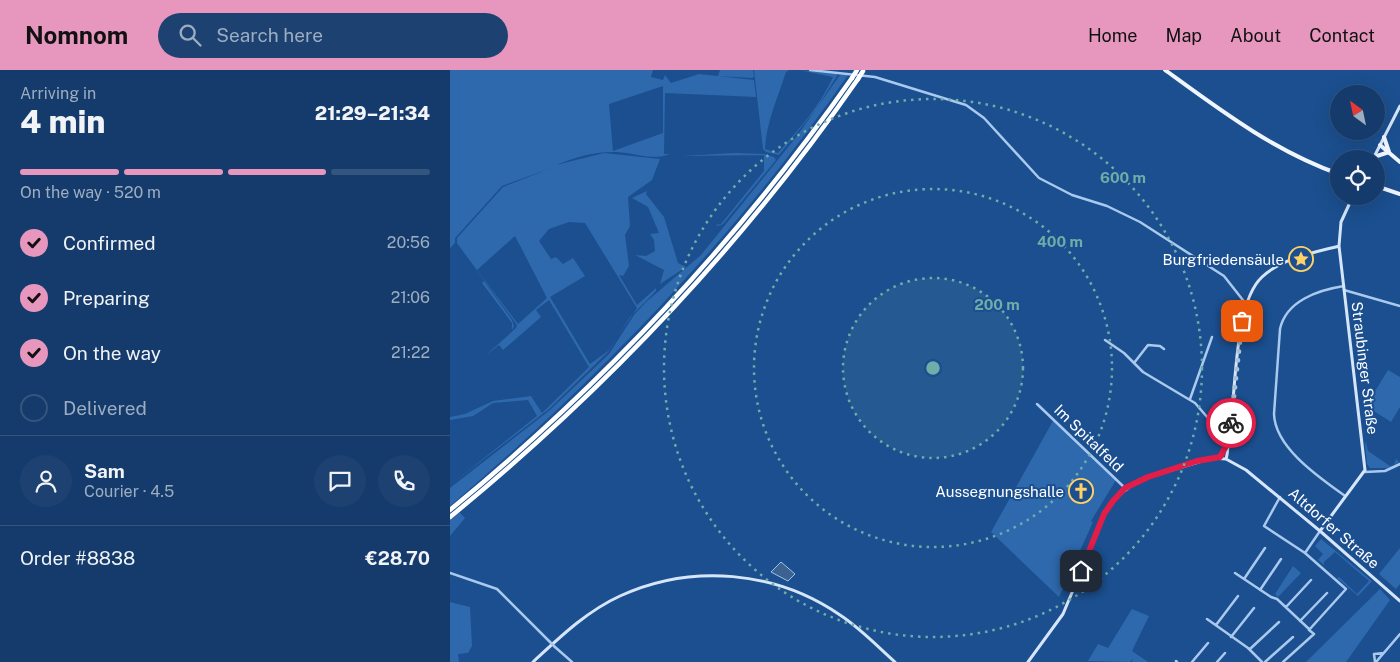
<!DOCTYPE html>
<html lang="en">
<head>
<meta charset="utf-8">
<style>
  :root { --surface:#143b6b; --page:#1d4271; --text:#f1f3f6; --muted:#9dadc1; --line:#33557e; --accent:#e797bd }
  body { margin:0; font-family:"Public Sans",sans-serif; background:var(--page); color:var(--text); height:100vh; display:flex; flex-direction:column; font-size:19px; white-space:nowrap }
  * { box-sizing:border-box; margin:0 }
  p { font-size:16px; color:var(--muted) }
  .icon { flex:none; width:28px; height:28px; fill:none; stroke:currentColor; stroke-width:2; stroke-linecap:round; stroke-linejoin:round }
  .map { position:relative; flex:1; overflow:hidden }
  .panel { display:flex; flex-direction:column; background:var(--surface); width:450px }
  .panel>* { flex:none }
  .needle { width:32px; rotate:327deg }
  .buttons { position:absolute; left:880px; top:15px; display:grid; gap:10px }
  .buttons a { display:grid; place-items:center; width:55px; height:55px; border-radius:50%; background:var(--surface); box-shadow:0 5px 20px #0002,0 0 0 1px var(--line); font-size:25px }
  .pin { position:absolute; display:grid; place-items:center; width:42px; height:42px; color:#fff; margin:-21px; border-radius:10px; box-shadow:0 2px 8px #0006 }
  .courier { position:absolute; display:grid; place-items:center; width:50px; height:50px; margin:-25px; border:4px solid #e11d48; border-radius:50%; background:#fff; color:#222; box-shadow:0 1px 6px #0007 }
  .headline em { font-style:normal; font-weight:800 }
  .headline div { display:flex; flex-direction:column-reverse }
  .headline { display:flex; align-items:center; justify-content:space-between; height:85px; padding:0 20px }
  h1 { font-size:32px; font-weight:800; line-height:38px }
  .bar { display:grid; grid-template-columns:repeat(4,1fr); gap:8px 5px; align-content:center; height:60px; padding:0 20px }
  .bar i { height:6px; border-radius:4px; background:var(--line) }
  .bar .active { background:var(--accent) }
  .bar p { grid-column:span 4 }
  .line { display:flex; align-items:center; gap:12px; padding:0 20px; border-top:1px solid var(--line) }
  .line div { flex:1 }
  .round { display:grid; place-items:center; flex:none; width:52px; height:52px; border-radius:26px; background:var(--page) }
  ol { padding:0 20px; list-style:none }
  li { display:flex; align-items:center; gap:15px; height:55px }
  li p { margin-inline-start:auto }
  li .icon { padding:5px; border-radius:50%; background:var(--accent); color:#111; stroke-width:4 }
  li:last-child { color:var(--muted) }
  li i { width:28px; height:28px; border:2px solid var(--line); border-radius:50% }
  header { display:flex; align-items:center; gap:30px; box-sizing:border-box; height:70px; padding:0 25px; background:var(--accent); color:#111 }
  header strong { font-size:24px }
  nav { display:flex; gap:28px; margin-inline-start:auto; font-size:18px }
  .search { width:350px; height:45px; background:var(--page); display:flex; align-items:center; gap:12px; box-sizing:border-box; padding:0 18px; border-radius:28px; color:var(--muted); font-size:19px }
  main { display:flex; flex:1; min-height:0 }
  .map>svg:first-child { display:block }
  .green { fill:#2e69ad; fill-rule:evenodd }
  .water { fill:#3c6290; stroke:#9cc4f0 }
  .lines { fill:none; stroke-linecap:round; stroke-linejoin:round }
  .minor { stroke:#a9c9ee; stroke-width:2.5 }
  .secondary { stroke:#d6e6fa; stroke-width:3 }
  .primary { stroke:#f0f6ff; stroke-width:4 }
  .motorway { stroke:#fff; stroke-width:4.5 }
  .minor-bridge { stroke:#a9c9ee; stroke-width:2.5 }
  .motorway-bridge { stroke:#fff; stroke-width:4.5 }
  .done { stroke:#afc1d8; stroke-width:5; stroke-dasharray:0 9 }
  .route { stroke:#e11d48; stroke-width:6 }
  .ring { fill:none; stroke:#6fada8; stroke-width:2.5; stroke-dasharray:2.5 5 }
  .labels { text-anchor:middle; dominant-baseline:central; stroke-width:4; stroke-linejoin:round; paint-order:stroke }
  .poi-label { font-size:15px; fill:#fff; stroke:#1b4f8f; text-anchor:end }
  .street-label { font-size:15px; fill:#fff; stroke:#1b4f8f }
  .centre { fill:#6fada8; stroke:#1b4f8f; stroke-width:2.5 }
  .ring-label { font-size:15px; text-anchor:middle; font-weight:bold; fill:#6fada8; stroke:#1b4f8f; stroke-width:4; stroke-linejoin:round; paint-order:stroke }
</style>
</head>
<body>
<header>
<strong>Nomnom</strong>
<div class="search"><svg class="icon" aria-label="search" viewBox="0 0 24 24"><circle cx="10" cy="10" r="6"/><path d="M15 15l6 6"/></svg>Search here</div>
<nav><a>Home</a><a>Map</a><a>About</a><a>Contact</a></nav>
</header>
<main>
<section class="panel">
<div class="headline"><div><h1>4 min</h1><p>Arriving in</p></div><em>21:29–21:34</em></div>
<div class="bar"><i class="active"></i><i class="active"></i><i class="active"></i><i></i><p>On the way · 520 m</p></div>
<ol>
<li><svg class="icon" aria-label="check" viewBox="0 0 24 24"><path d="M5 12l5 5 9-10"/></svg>Confirmed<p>20:56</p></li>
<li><svg class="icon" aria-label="check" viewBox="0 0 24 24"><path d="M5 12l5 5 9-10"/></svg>Preparing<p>21:06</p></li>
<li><svg class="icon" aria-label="check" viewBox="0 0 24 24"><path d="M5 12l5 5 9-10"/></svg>On the way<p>21:22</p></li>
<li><i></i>Delivered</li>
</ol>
<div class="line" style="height:90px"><a class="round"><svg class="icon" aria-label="person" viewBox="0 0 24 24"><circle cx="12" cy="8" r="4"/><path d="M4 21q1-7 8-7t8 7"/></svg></a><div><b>Sam</b><p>Courier · 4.5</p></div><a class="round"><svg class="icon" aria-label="chat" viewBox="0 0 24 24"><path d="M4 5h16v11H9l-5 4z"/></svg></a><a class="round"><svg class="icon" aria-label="phone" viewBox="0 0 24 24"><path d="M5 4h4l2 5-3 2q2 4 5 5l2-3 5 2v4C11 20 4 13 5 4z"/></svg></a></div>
<div class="line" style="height:65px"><div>Order #8838</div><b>€28.70</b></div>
</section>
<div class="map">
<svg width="950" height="592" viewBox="0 0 950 592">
  <rect width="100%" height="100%" fill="#1b4f8f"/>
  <path class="green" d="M0 0H203L201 7 213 10 215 5 221 13 249 4 304 10 306 27 215 23 214 84H220C203 91 185 83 167 82 146 81 125 87 106 95L154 83 210 89 202 110 178 127 180 156 175 165 179 196 173 206 169 205 187 235 206 218V221L180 247 158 282 99 339 0 415 87 346 78 330 43 333 23 346 0 350V347L15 344 43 331 81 326 92 343 139 297 99 230 86 240 91 247 53 280 49 275 35 286 66 258 67 255 7 173V168L53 117 101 98 52 116 5 168V173L0 178ZM213 16V63L163 81 159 34ZM119 152 135 153 187 238 158 281 140 294 100 227 135 206 123 188 113 194 106 187 101 189 89 171 99 159ZM65 166 97 228 68 254 27 200Z
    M270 0H303L304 7 302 8 268 6Z
    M304 0H339L336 2C328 27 316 53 315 79L328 83C349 59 370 36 383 7L349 0 387 4V6L366 39 329 85 316 82 313 79Z
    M390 5H398C286 166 150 308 0 436V418L100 340 159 284 184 245 196 232 251 185 347 66Z
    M284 83 314 84 324 87 326 90 273 154 268 156 265 155 271 154 314 101V85L231 86Z
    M197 121 196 124 214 147 228 193 236 197 210 214 214 200 185 185 196 186 205 181 204 170 200 164 209 163 198 137 182 128Z
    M34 211 62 250 64 256 62 260V253L32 213Z
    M938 300 950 307V337L941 352 916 336Z
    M604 349 666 410 641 451 643 452 609 527 541 462Z
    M918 372 916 373 918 381 940 396 944 395 946 389 949 392 938 398H920L917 394 915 373Z
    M8 441 15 448 0 466V447Z
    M871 469 922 511 908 526 887 508 889 507 907 524 919 511 885 482 874 492V495L885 504 868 490 873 484 865 476Z
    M950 478V514L946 519 929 504Z
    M843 496 851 503 828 527 825 524Z
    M930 519 940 530 896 592H856Z
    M0 532 20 537 22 576 18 583 8 584 9 592H0Z
    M682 539 699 546 682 581 698 592H682L683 589 680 592 638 591 648 574 658 578Z"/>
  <path class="water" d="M331 492 345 504 338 511 321 502Z"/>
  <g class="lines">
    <path class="minor" d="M360 0 425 7 516 35 534 48 589 108 622 125 657 136 690 152 774 206 796 234
      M894 216C868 220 836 231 830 259L824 344C825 378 870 408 895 426
      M894 220 950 236
      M655 270 674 283 693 302 745 333 777 370
      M684 293 698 275 710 276 714 279
      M740 329 762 267
      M587 334 675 418
      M915 402 935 401 950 394
      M830 427 814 456 855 483 896 519 859 560 864 564 833 592
      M855 483 870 461
      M0 503 47 519 99 571
      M785 503 821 527 827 529 859 559
      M794 509 815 478
      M810 520 831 489
      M836 537 861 510
      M757 549 798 578 812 592
      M850 551 877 523
      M766 555 788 526
      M781 567 804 538
      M105 577 122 592
      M800 579 829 552
      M726 591 727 592
      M742 592 758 573
      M767 592 775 583
      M815 592 843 567
      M925 592 924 584 934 583
      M926 592 950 564"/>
    <path class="secondary" d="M923 89 950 36
      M770 387 777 375
      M776 389C779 380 777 371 779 362 787 322 783 234 812 207 832 188 863 183 889 176
      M870 461 915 400 889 176 891 152 903 126
      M83 592C110 567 137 541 170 526 242 493 326 501 390 545 410 558 427 576 445 592
      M578 592 613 544 655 444 666 427 689 410 762 388 776 389 796 400 870 461 950 531"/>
    <path class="primary" d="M715 0C770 40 824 81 889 104
      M934 67 939 82
      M930 75 950 92
      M924 87 939 82
      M926 116 950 124"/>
    <path class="motorway" d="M0 440C152 315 289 169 402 8
      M0 447C154 321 294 173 408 9"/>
    <path class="minor-bridge" d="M99 571 105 577"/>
    <path class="motorway-bridge" d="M402 8 407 0
      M408 9 413 1"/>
  </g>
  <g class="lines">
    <path class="done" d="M781 353 792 251"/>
    <path class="route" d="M631 501 654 444 663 431 675 418 698 407 747 391 770 387 777 374 781 353"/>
  </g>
  <circle cx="483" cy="298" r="90" fill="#6fada8" fill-opacity=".12"/>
  <g class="ring">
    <circle cx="483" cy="298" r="90"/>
    <circle cx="483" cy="298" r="179"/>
    <circle cx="483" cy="298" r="269"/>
  </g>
  <defs>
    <symbol id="sight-ring" viewBox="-11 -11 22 22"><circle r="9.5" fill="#1b4f8f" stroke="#ffd166" stroke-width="1.5"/><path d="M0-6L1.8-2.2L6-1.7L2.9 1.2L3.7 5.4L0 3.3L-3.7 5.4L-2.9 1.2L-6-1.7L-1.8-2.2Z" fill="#ffd166"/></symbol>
    <symbol id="church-ring" viewBox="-11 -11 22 22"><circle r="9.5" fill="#1b4f8f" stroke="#ffd166" stroke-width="1.5"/><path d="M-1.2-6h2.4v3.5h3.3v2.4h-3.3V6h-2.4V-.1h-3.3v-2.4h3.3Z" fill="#ffd166"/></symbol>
  </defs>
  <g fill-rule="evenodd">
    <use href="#sight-ring" x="837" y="175" width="28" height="28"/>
    <use href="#church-ring" x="617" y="407" width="28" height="28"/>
  </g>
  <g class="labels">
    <g class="poi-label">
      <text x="834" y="189">Burgfriedensäule</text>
      <text x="614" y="421">Aussegnungshalle</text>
    </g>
    <g class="street-label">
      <text transform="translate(915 298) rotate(83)">Straubinger Straße</text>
      <text transform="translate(639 368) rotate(44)">Im Spitalfeld</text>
      <text transform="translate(884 458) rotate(41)">Altdorfer Straße</text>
    </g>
  </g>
  <circle cx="483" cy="298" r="8" class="centre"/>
  <g class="ring-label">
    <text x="673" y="113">600 m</text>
    <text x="610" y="177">400 m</text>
    <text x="547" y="240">200 m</text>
  </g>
</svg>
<div class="buttons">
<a><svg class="needle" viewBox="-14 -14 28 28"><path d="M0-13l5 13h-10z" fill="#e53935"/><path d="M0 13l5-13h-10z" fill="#9dadc1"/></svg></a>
<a><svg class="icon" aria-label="locate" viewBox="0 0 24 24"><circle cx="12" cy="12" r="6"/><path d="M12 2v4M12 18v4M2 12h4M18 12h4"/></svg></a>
</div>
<div class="pin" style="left:792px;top:251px;background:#ea580c"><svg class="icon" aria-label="bag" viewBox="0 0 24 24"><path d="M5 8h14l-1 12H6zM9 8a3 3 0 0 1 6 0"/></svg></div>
<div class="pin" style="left:631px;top:501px;background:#1f2937"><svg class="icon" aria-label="home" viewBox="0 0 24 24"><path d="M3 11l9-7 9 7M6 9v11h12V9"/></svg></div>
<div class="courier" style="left:781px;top:353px"><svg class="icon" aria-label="bike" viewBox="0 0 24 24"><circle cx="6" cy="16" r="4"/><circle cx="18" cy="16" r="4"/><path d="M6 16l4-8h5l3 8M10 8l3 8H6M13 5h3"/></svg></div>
</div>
</main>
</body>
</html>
